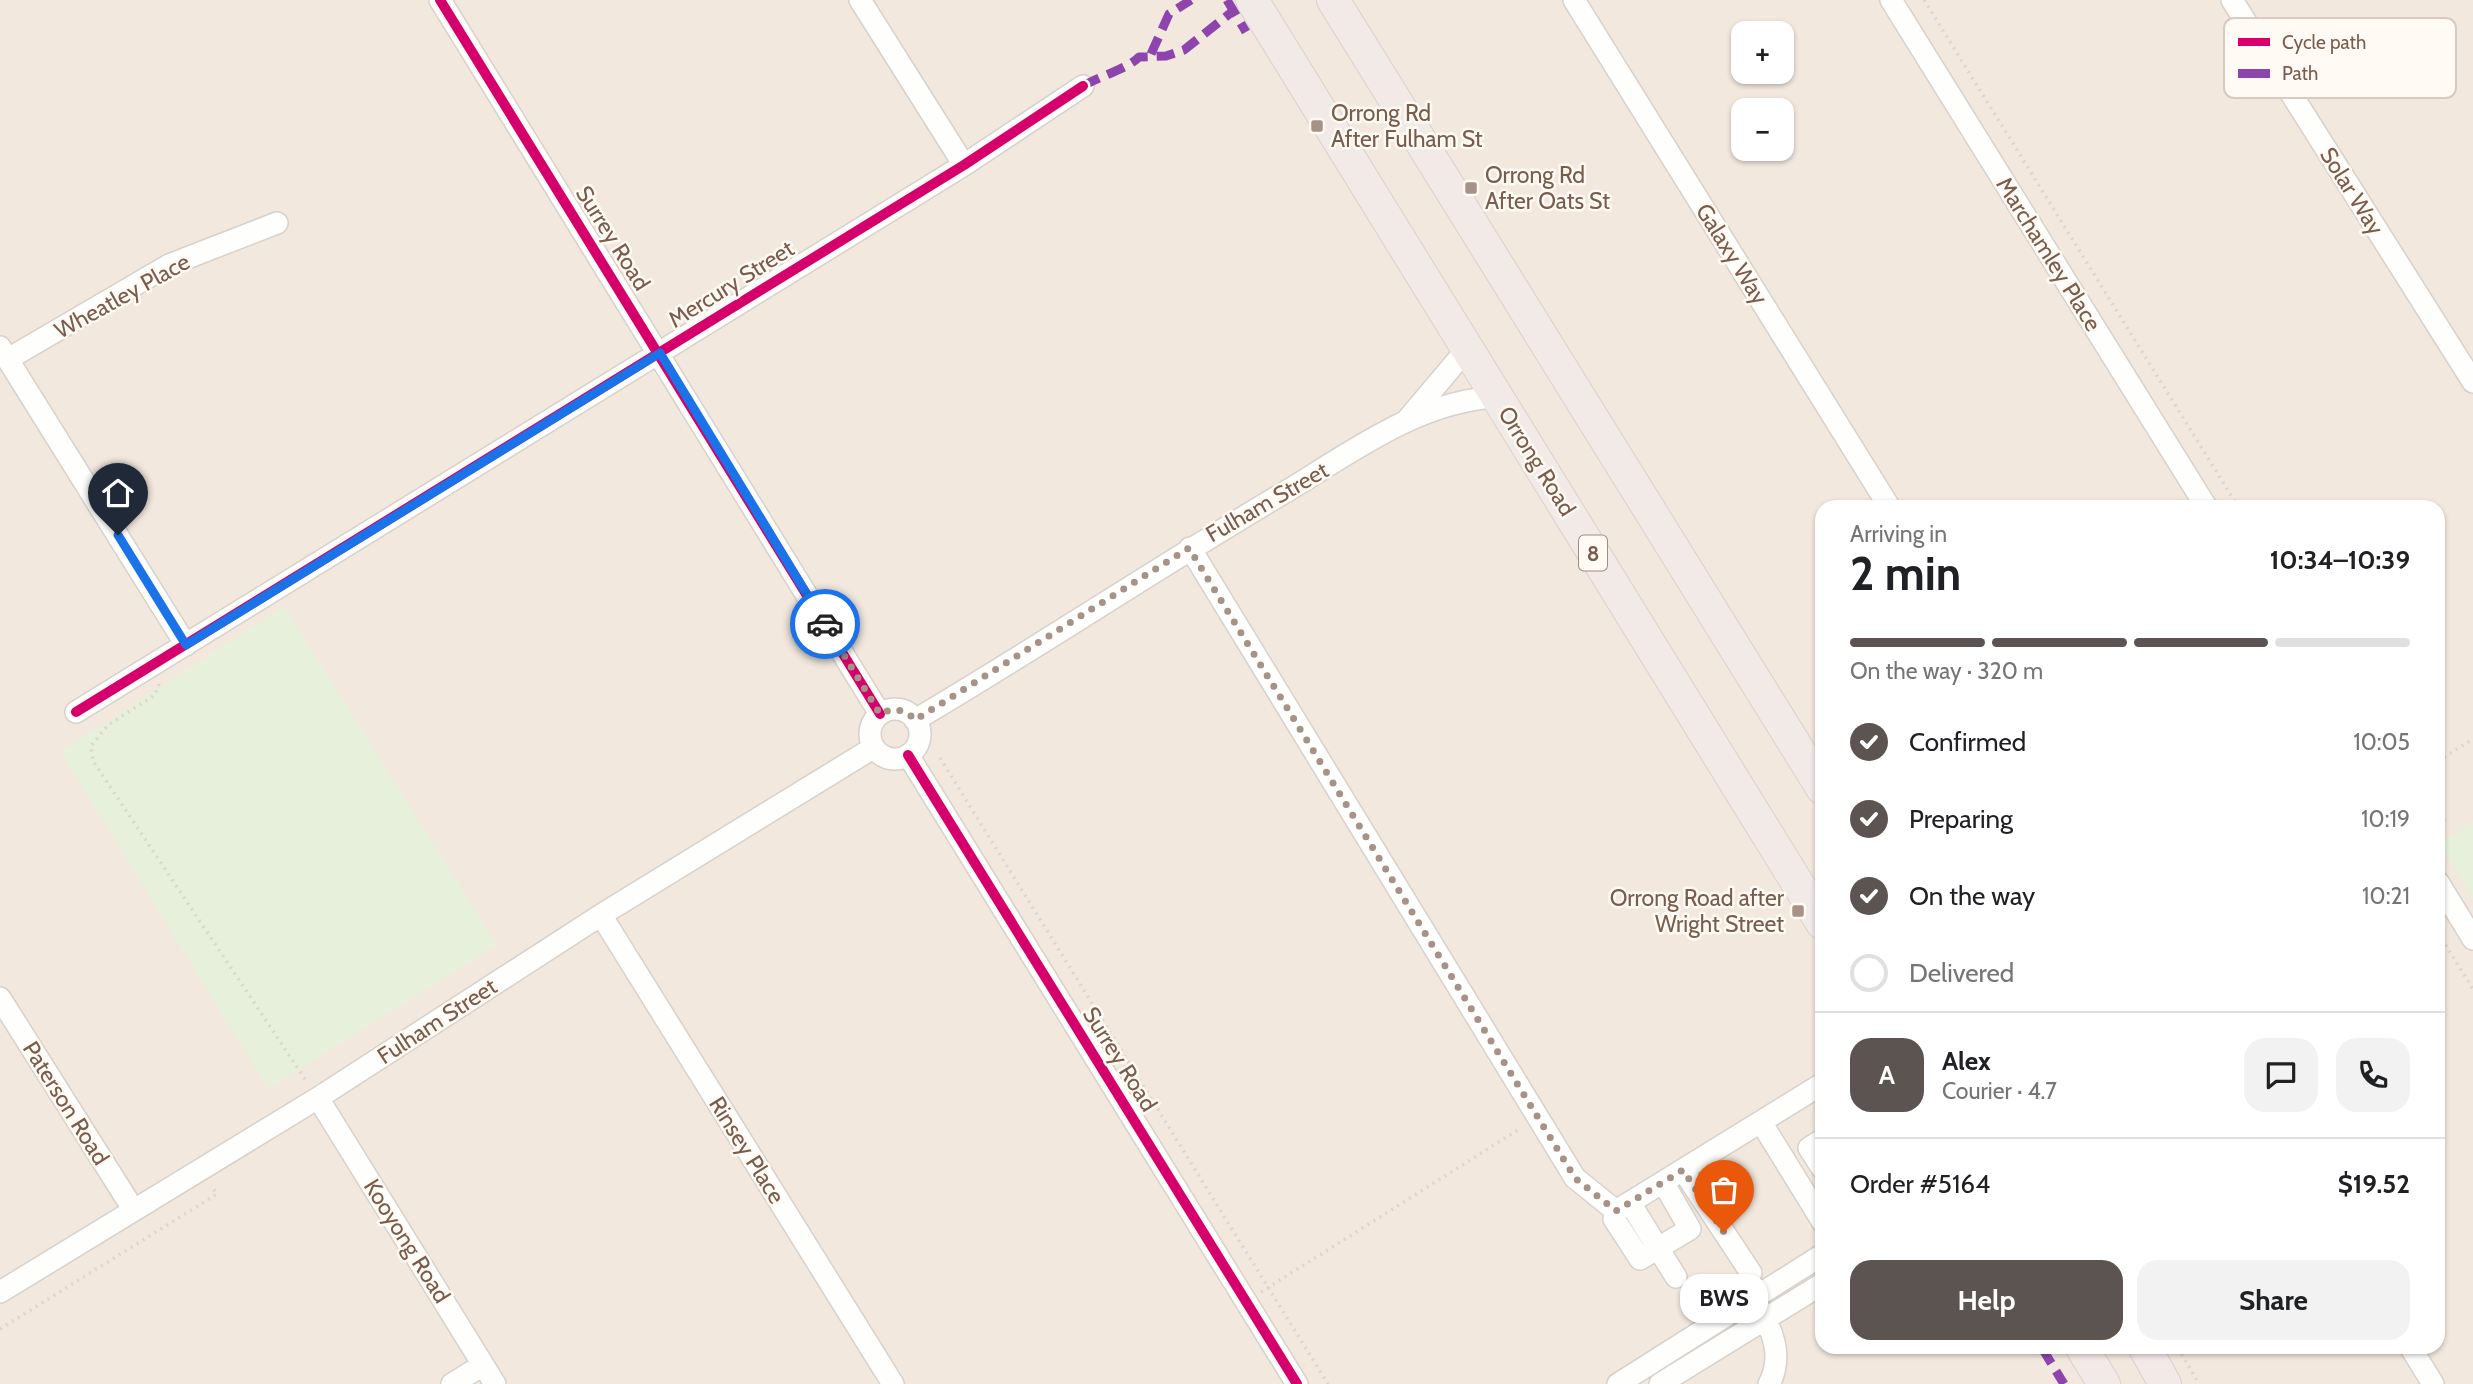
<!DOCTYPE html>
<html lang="en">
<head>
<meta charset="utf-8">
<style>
  :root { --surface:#fff; --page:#f2f2f2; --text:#202124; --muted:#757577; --line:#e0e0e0; --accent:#5c5450 }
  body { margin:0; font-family:Cabin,sans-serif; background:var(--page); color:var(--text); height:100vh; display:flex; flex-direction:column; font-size:26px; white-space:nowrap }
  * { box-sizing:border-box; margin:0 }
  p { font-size:23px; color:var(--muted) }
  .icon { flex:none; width:38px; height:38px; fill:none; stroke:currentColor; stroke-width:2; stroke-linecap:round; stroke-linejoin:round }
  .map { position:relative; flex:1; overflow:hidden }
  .details { position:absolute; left:1815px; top:500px; width:630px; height:854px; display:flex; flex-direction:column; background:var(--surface); border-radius:21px; box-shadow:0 2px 5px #0004 }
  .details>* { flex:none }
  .buttons { position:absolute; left:1731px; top:21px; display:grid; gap:14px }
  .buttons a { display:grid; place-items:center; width:63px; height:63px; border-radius:14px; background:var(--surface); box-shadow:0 2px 5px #0004; font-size:35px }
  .pin { position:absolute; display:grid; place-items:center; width:60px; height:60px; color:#fff; margin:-72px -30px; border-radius:50% 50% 50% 0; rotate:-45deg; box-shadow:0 0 7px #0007 }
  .pin .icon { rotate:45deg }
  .courier { position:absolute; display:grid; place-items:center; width:70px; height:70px; margin:-35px; border:5px solid #1a73e8; border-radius:50%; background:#fff; color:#222; box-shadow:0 2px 9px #0007 }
  .bubble { position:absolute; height:49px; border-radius:21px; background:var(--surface); box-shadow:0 2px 5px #0004; font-size:23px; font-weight:700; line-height:49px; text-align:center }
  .overview em { font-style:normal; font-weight:700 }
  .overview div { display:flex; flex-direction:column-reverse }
  .overview { display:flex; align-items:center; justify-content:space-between; height:119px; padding:0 35px }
  h1 { font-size:46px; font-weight:700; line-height:52px }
  .bar { display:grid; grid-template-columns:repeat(4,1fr); gap:10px 7px; align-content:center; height:84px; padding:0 35px }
  .bar i { height:9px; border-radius:5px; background:var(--line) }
  .bar .active { background:var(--accent) }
  .bar p { grid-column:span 4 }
  .line { display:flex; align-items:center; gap:18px; padding:0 35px; border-top:2px solid var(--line) }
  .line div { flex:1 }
  .round { display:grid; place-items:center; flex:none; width:74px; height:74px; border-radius:21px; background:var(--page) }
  ol { padding:0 35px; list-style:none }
  li { display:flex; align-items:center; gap:21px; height:77px }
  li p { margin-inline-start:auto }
  li .icon { padding:7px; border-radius:50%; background:var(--accent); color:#fff; stroke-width:4 }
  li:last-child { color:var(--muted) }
  li i { width:38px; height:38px; border:4px solid var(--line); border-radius:50% }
  .button { display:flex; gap:14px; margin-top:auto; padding:14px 35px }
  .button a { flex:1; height:80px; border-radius:21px; background:var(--accent); color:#fff; font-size:28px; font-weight:700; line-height:80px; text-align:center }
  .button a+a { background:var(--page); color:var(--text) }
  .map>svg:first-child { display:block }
  .residential { fill:#f2e8de; fill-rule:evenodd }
  .green { fill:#e7f0db }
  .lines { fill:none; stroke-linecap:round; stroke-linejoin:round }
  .minor-casing { stroke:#d7d1cb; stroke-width:24 }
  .highway-casing { stroke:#dad1cc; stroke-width:34 }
  .path { stroke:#dcd5d0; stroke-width:3.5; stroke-dasharray:2 5; stroke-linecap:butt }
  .minor { stroke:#fefefd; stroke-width:21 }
  .highway { stroke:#f2eae7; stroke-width:32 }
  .quiet { stroke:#8e44ad; stroke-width:9; stroke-dasharray:18 9; stroke-linecap:butt }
  .cycleway-casing { stroke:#fffaf3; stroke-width:15 }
  .cycleway { stroke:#d6006c; stroke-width:10 }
  .done { stroke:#a69286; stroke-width:7; stroke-dasharray:0 12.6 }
  .route { stroke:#1a73e8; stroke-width:9 }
  .poi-dot { fill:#a69286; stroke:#fffaf3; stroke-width:2.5 }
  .labels { text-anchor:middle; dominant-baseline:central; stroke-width:5; stroke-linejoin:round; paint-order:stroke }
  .shield { fill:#fffaf3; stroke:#a28b7f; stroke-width:2 }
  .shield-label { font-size:21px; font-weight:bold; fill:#7a5c4d }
  .poi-label { font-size:23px; fill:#7a5c4d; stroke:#fffaf3; text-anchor:start }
  .street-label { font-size:23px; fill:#7a5c4d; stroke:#fffaf3 }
  .key { fill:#fffaf3; stroke:#d7cbc1; stroke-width:2 }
  .key-label { font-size:19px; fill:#7a5c4d }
</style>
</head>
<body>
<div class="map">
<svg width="2473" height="1384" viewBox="0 0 2473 1384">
  <rect width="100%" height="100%" fill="#f9f5f0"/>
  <path class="residential" d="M0 0H2473V1384H0ZM1743 33H1782V72H1743ZM1743 110H1782V149H1743ZM1822 508H2438V1348H1822Z"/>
  <path class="green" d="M284 606 497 945 268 1089 61 752Z
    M2473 822V898L2440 844Z"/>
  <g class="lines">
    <defs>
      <path id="minor" d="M440 0 880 714
        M860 0 964 165
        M1574 0 1890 508
        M1891 0 2207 508
        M2232 0 2473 382
        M0 347 186 645
        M8 359 169 265 277 223
        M1407 420 1467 349
        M1190 548 1575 1178 1616 1211
        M870 734a25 25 0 1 1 50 0a25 25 0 1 1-50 0Z
        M76 712 964 165 1083 86
        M915 720C1039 647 1158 567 1282 494 1349 454 1417 401 1497 397
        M908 755 1297 1384
        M2438 882 2473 939
        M601 915 893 1384
        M0 998 133 1209
        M318 1098 495 1384
        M1761 1122 1822 1221
        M1822 1140 1809 1148 1822 1168
        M1683 1170 1751 1273
        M1630 1203 1676 1277
        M1616 1211 1822 1084
        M1616 1211 1614 1219 1640 1259 1690 1229 1663 1182
        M0 1292 318 1098 601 915 873 748
        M1759 1308C1774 1332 1783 1358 1769 1384
        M2411 1348 2433 1384
        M452 1384 483 1365
        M1618 1384 1822 1255
        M1660 1384 1822 1284"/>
      <path id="highway" d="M1252 0 1822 923
        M1333 0 1822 788
        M2082 1348 2104 1384
        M2145 1348 2165 1384"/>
    </defs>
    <use href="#minor" class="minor-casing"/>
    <use href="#highway" class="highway-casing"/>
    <path class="path" d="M1924 0 2239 508
      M159 684 155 695 108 725 91 746 93 761 307 1082
      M940 758 1328 1384
      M2438 761 2473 739
      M2438 824 2447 818
      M2438 933 2473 989
      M1261 1292 1521 1128
      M0 1329 217 1194 211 1185
      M2178 1348 2199 1384"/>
    <use href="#minor" class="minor"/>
    <use href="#highway" class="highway"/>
    <path class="quiet" d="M1227 0 1246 32
      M1151 54 1169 14 1191 0
      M1083 86C1098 77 1129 68 1139 57L1166 56 1184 50 1233 11
      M2042 1348 2064 1384"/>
    <defs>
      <path id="cycleway" d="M440 0 880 714
        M76 712 964 165 1083 86
        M908 755 1297 1384"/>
    </defs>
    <use href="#cycleway" class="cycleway-casing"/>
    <use href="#cycleway" class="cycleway"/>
  </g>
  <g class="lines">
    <path class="done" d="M825 624 880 714C893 707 905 709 915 720L1189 548 1575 1178 1616 1211 1683 1170 1724 1232"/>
    <path class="route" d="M118 535 186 645 660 353 825 624"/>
  </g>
  <g class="poi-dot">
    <rect x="1310" y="119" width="14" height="14" rx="3.5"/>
    <rect x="1464" y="181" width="14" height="14" rx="3.5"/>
    <rect x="1791" y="904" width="14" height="14" rx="3.5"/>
  </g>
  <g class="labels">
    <rect class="shield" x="1579" y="535.5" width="28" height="35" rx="5"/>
    <g class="shield-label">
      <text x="1593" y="553">8</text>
    </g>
    <g class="poi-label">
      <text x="1331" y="113">Orrong Rd<tspan x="1331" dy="26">After Fulham St</tspan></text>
      <text x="1485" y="175">Orrong Rd<tspan x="1485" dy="26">After Oats St</tspan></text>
      <text x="1784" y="898" text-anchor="end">Orrong Road after<tspan x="1784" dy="26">Wright Street</tspan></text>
    </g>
    <g class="street-label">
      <text transform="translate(2352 191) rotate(58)">Solar Way</text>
      <text transform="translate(613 238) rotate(58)">Surrey Road</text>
      <text transform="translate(1732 254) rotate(58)">Galaxy Way</text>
      <text transform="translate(2049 254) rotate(58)">Marchamley Place</text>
      <text transform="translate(731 284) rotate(-32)">Mercury Street</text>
      <text transform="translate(122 296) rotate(-29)">Wheatley Place</text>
      <text transform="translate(1537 461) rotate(58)">Orrong Road</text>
      <text transform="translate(1267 502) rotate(-30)">Fulham Street</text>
      <text transform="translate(437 1021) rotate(-33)">Fulham Street</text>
      <text transform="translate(1120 1059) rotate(58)">Surrey Road</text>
      <text transform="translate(66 1103) rotate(58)">Paterson Road</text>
      <text transform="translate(747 1150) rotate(58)">Rinsey Place</text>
      <text transform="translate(407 1241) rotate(58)">Kooyong Road</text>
    </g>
  </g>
  <rect x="2224" y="18" width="232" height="80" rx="10" class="key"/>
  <rect x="2238" y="38" width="32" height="8" fill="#d6006c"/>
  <rect x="2238" y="69" width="32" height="9" fill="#8e44ad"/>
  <g class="key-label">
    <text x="2282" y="49">Cycle path</text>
    <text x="2282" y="80">Path</text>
  </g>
</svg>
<div class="buttons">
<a>+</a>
<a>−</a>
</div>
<div class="pin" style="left:1724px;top:1232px;background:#ea580c"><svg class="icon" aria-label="bag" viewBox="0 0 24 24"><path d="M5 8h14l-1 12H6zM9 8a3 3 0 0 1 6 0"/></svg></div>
<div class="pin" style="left:118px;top:535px;background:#1f2937"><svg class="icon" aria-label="home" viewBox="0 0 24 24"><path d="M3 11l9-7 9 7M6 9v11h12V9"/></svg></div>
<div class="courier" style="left:825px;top:624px"><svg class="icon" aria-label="car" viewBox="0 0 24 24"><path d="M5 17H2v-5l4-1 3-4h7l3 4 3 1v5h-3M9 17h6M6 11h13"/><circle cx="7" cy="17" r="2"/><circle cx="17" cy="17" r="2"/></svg></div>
<div class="bubble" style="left:1680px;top:1274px;width:88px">BWS</div>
<section class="details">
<div class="overview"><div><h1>2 min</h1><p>Arriving in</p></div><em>10:34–10:39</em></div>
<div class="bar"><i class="active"></i><i class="active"></i><i class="active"></i><i></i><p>On the way · 320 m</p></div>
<ol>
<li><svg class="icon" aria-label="check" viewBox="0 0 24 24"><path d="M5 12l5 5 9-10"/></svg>Confirmed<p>10:05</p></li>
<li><svg class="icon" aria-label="check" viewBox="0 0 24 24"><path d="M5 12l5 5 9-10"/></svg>Preparing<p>10:19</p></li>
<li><svg class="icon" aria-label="check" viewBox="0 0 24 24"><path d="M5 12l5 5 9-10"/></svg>On the way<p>10:21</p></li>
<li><i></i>Delivered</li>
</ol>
<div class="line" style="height:126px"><b class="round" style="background:var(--accent);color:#fff">A</b><div><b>Alex</b><p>Courier · 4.7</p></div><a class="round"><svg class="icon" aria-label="chat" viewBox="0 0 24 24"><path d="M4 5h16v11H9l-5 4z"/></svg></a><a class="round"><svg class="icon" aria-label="phone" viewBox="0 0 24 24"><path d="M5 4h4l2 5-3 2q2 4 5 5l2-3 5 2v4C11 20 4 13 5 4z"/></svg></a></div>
<div class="line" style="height:91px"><div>Order #5164</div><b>$19.52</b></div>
<div class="button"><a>Help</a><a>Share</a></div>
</section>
</div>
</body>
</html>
